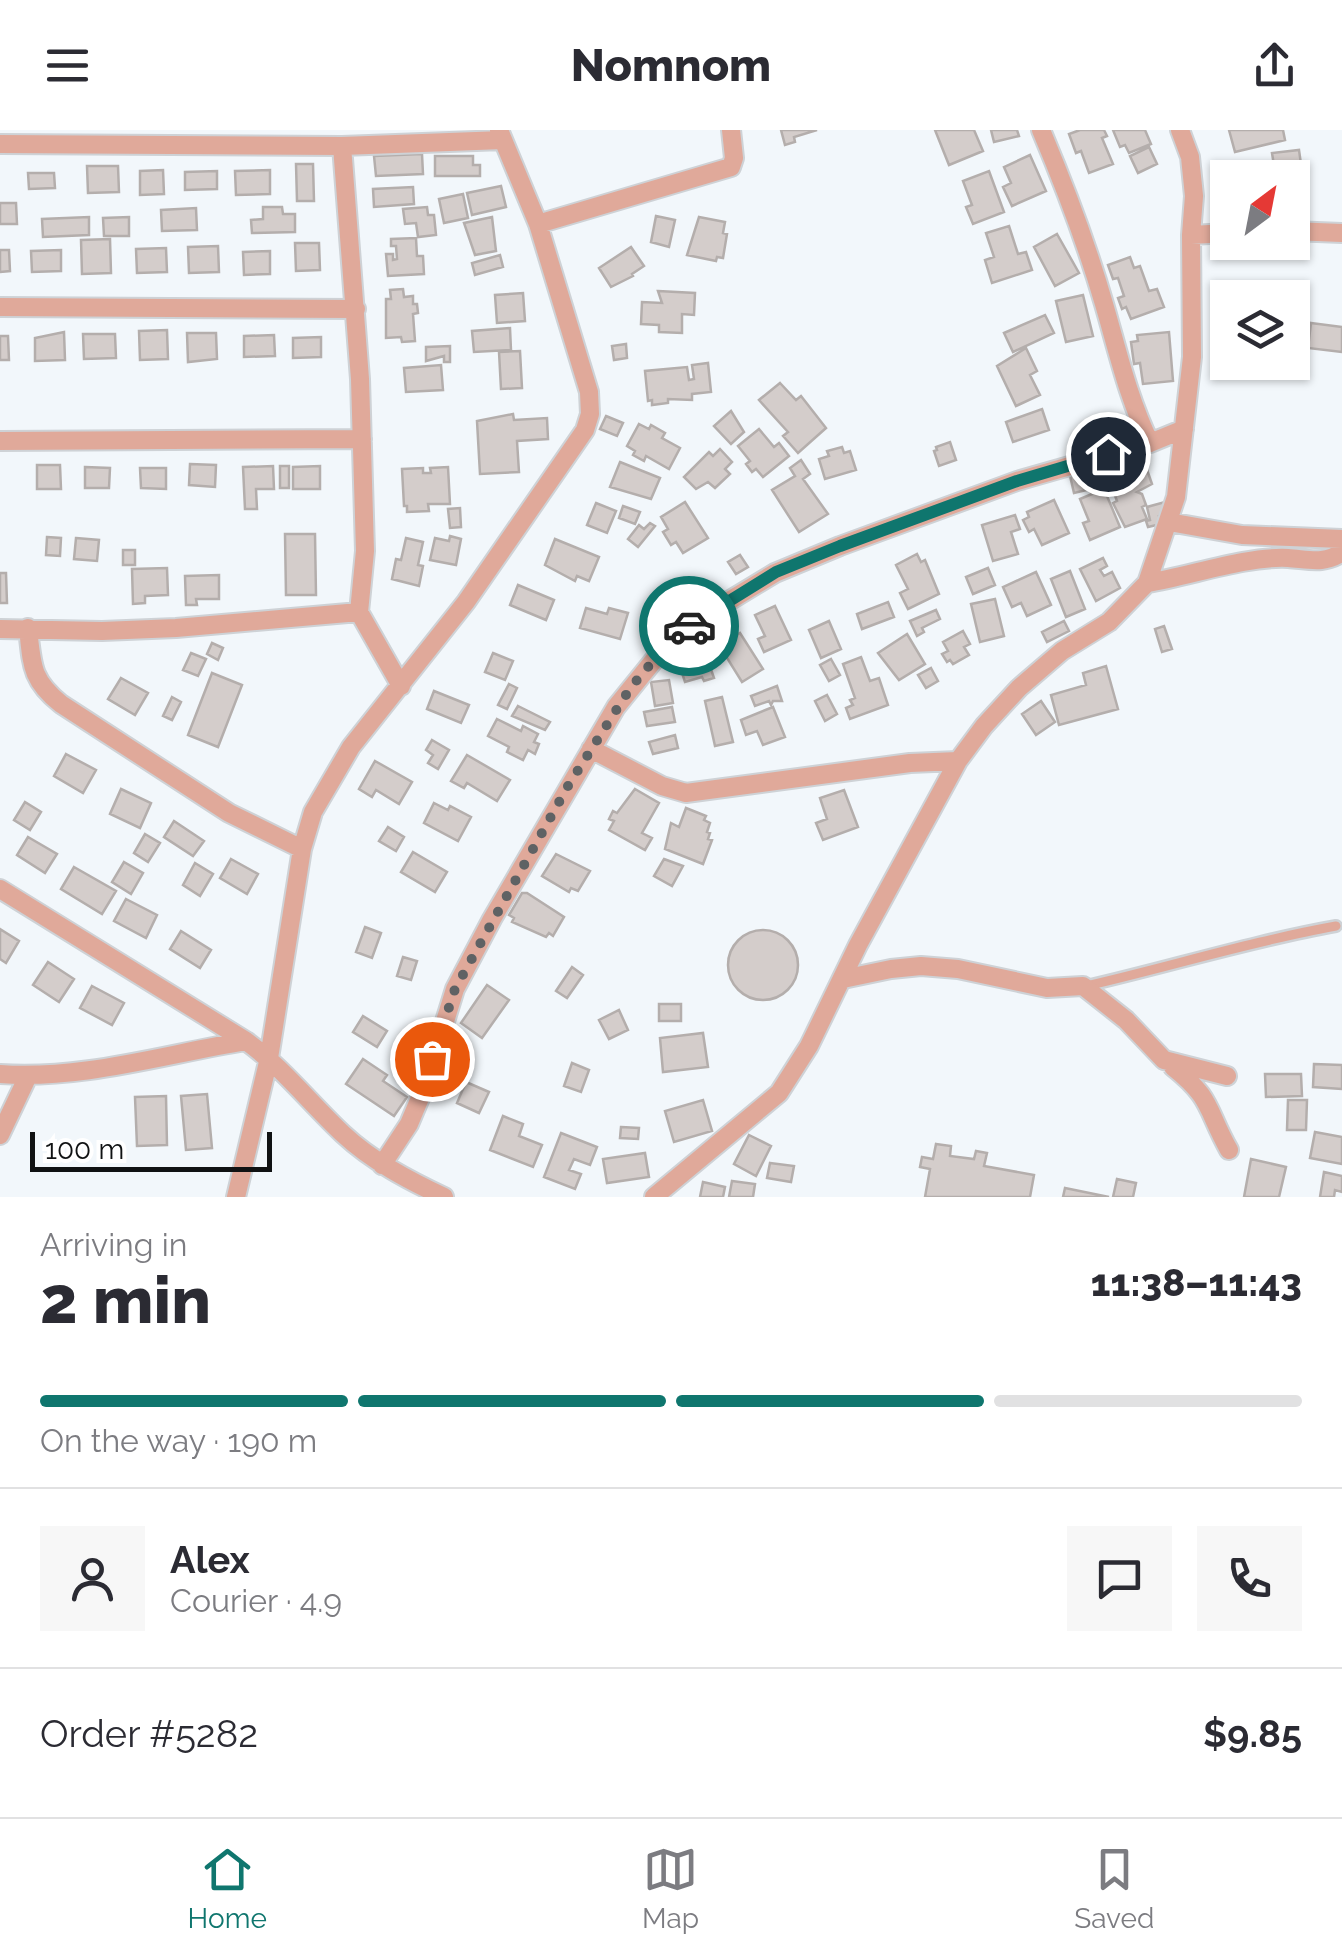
<!DOCTYPE html>
<html lang="en">
<head>
<meta charset="utf-8">
<style>
  :root { --surface:#fff; --page:#f7f7f7; --text:#2b2b33; --muted:#7c7c81; --line:#e1e1e2; --accent:#0f766e }
  body { margin:0; font-family:Raleway,sans-serif; background:var(--page); color:var(--text); height:100vh; display:flex; flex-direction:column; font-size:38px; white-space:nowrap }
  * { box-sizing:border-box; margin:0 }
  p { font-size:32px; color:var(--muted) }
  .icon { flex:none; width:55px; height:55px; fill:none; stroke:currentColor; stroke-width:2; stroke-linecap:round; stroke-linejoin:round }
  .map { position:relative; height:1067px; overflow:hidden }
  .sheet { display:flex; flex-direction:column; background:var(--surface); flex:1 }
  .sheet>* { flex:none }
  .needle { width:65px; rotate:32deg }
  .buttons { position:absolute; left:1210px; top:30px; display:grid; gap:20px }
  .buttons a { display:grid; place-items:center; width:100px; height:100px; border-radius:0px; background:var(--surface); box-shadow:0 2px 8px #0004; font-size:50px }
  .scale { position:absolute; left:30px; bottom:25px; width:242px; box-sizing:border-box; padding-left:10px; border:5px solid #101213; border-top:0; font-size:28px; line-height:35px; white-space:nowrap; color:#101213; -webkit-text-stroke:8px #fff; paint-order:stroke }
  .pin { position:absolute; display:grid; place-items:center; width:85px; height:85px; color:#fff; margin:-42px; border:5px solid #fff; border-radius:50%; box-shadow:0 2px 10px #0007 }
  .courier { position:absolute; display:grid; place-items:center; width:100px; height:100px; margin:-50px; border:8px solid #0f766e; border-radius:50%; background:#fff; color:#222; box-shadow:0 2px 12px #0007 }
  .summary em { font-style:normal; font-weight:800 }
  .summary div { display:flex; flex-direction:column-reverse }
  .summary { display:flex; align-items:center; justify-content:space-between; height:170px; padding:0 40px }
  h1 { font-size:65px; font-weight:800; line-height:75px }
  .bar { display:grid; grid-template-columns:repeat(4,1fr); gap:15px 10px; align-content:center; height:120px; padding:0 40px }
  .bar i { height:12px; border-radius:8px; background:var(--line) }
  .bar .selected { background:var(--accent) }
  .bar p { grid-column:span 4 }
  .line { display:flex; align-items:center; gap:25px; padding:0 40px; border-top:2px solid var(--line) }
  .line div { flex:1 }
  .round { display:grid; place-items:center; flex:none; width:105px; height:105px; border-radius:0px; background:var(--page) }
  header { display:flex; justify-content:space-between; align-items:center; height:130px; padding:0 40px; background:var(--surface); font-size:45px; font-weight:800 }
  .menu { display:flex; justify-content:space-around; align-items:center; height:140px; border-top:2px solid var(--line); background:var(--surface); font-size:28px; color:var(--muted) }
  .menu a { display:grid; justify-items:center; gap:5px }
  .menu .selected { color:var(--accent) }
  .map>svg:first-child { display:block }
  .building { fill:#d4cdcb; stroke:#b4aeac; stroke-width:2.5 }
  .lines { fill:none; stroke-linecap:round; stroke-linejoin:round }
  .lane-casing { stroke:#ced2d6; stroke-width:14 }
  .street-casing { stroke:#ced2d6; stroke-width:22 }
  .lane { stroke:#e0a99a; stroke-width:9 }
  .street { stroke:#e0a99a; stroke-width:18 }
  .done { stroke:#5f6264; stroke-width:10; stroke-dasharray:0 18 }
  .route { stroke:#0f766e; stroke-width:12 }
</style>
</head>
<body>
<header><svg class="icon" aria-label="menu" viewBox="0 0 24 24"><path d="M4 6h16M4 12h16M4 18h16"/></svg>Nomnom<svg class="icon" aria-label="share" viewBox="0 0 24 24"><path d="M12 15V3M7 8l5-5 5 5M5 13v7h14v-7"/></svg></header>
<div class="map">
<svg width="1342" height="1067" viewBox="0 0 1342 1067">
  <rect width="100%" height="100%" fill="#f2f7fb"/>
  <path class="building" d="M781 0H817L794 7 795 12 785 15Z
    M935 0H974L983 21 949 35Z
    M991 0H1017L1019 6 994 12Z
    M1080 0H1104L1107 6 1102 8 1113 34 1089 43 1081 21 1076 23 1069 4Z
    M1113 0H1145L1151 14 1129 23 1125 15 1120 17Z
    M1229 0H1283L1285 10 1235 22Z
    M1149 17 1157 34 1138 43 1130 26Z
    M1299 20 1305 62 1292 63V48H1276L1272 23Z
    M422 24 423 44 376 46 374 26Z
    M1030 25 1046 61 1012 76 1003 57 1011 53 1004 37Z
    M435 26H473V35H480V46H435Z
    M296 34H313L314 71H297Z
    M87 36H118L119 62 88 63Z
    M163 40 164 64 140 65V41Z
    M270 40V64L236 65 235 41Z
    M217 41V59L185 60V42Z
    M989 41 1004 82 973 94 966 77 972 75 963 51Z
    M28 43H54L55 58 29 59Z
    M501 56 506 77 472 85 467 63Z
    M413 57 414 74 374 77 373 59Z
    M463 64 468 88 444 93 439 69Z
    M0 73H16L17 94H0Z
    M263 77H282L283 84H295V102L252 103 251 90 263 89Z
    M427 77 428 85H434L436 105 418 107 416 93 405 94 403 79Z
    M196 78 197 100 162 101 161 80Z
    M656 86 675 90 669 117 651 112Z
    M89 87V105L43 107 42 89Z
    M129 87V106H104L103 88Z
    M492 87 496 121 475 125 464 93Z
    M699 87 725 92 723 103 727 104 723 128 717 127 716 131 687 125Z
    M1009 96 1018 124 1026 122 1032 140 992 153 985 130 994 127 986 103Z
    M1057 104 1079 143 1055 156 1034 117Z
    M416 108 417 126H423L424 144 388 146 386 124H393V130L397 129 396 116H391V109Z
    M110 109 111 143 82 144 81 110Z
    M295 113H319L320 140 296 141Z
    M218 116 219 142 189 143 188 117Z
    M631 117 644 136 632 144 633 146 611 157 599 138Z
    M166 118 167 142 137 143 136 119Z
    M0 120H9L10 141 0 142Z
    M61 120V141L32 142 31 121Z
    M270 121V144L244 145 243 122Z
    M500 125 503 137 475 145 472 133Z
    M1130 127 1134 138 1140 136 1149 161 1157 159 1164 177 1131 189 1126 177 1122 179 1118 168 1124 166 1118 148 1113 149 1108 135Z
    M403 159 404 167 413 166V174H417L418 183 413 184 415 211 402 212 401 207 386 208V169H391L390 160Z
    M658 161 695 163 694 185 682 184V203L659 202V195L641 194 642 172 662 173Z
    M523 163 525 191 497 193 495 165Z
    M1083 165 1093 206 1066 212 1056 171Z
    M1045 185 1054 203 1013 222 1004 203Z
    M1311 193 1342 197V222L1308 218Z
    M510 198 511 220 474 222 472 201Z
    M167 200 168 229 140 230 139 201Z
    M64 202 65 230 35 231V208Z
    M1169 202 1173 251 1143 254 1140 233 1134 234 1131 212 1138 211 1137 205Z
    M187 203H216L217 229 188 232Z
    M83 204H115L116 228 84 229Z
    M274 205 275 226 244 227V206Z
    M0 206H8L9 230H0Z
    M321 207V227L293 228V208Z
    M626 214 627 228 614 230 612 216Z
    M450 216V232H444V226L426 231V217Z
    M1026 218 1037 241 1030 245 1040 265 1016 276 997 236Z
    M520 221 522 258 501 259 499 222Z
    M708 233 711 262 692 264V270L668 269V273L652 275V270L648 271 645 241 687 237 689 250 694 249 692 235Z
    M441 235 443 260 406 262 404 238Z
    M780 253 796 270 801 266 826 298 798 323 783 306 788 302 759 270Z
    M1042 279 1049 300 1013 312 1006 292Z
    M731 281 744 302 731 314 714 296Z
    M513 284 514 290 547 288 548 309 517 311 519 342 480 344 477 291Z
    M606 286 623 293 617 306 600 299Z
    M639 294 649 299 651 295 665 303 662 308 680 318 669 339 646 326 644 331 633 325 635 321 627 316Z
    M759 299 774 317 779 313 789 326 763 347 756 339 752 342 746 334 750 331 738 316Z
    M950 312 956 330 939 336 934 321 937 320 936 317Z
    M842 317 844 323 850 321 856 340 825 349 819 329 829 326 827 321Z
    M720 319 732 332 725 339 730 344 715 358 708 352 696 359 684 347 709 322 713 326Z
    M801 330 810 344 803 349 828 384 799 402 772 360 795 346 790 338Z
    M620 332 660 348 651 369 610 357Z
    M190 334 216 335 215 357 189 355Z
    M1145 334 1152 354 1137 362 1142 364 1146 375 1142 377 1147 389 1125 397 1113 373 1117 371 1111 355 1134 347 1131 339Z
    M37 335H60L61 359H37Z
    M273 336 274 359H256L257 379H245L243 337Z
    M280 336H289V358H280Z
    M320 336V359H293V337Z
    M85 337 110 338 109 358H85Z
    M448 337 450 374H428L429 381 407 382V376H404L402 339 423 338V343H431L430 338Z
    M140 338H166V359L141 358Z
    M1095 340 1099 357 1074 363 1070 346Z
    M1104 359 1120 397 1090 410 1083 393 1089 391 1080 369Z
    M1054 370 1069 403 1042 415 1034 399 1029 402 1023 390 1029 387 1027 382Z
    M685 372 708 408 683 423 676 412 671 415 663 402 668 399 661 387Z
    M1165 372 1168 383 1159 386 1161 394 1148 397 1146 391 1150 390 1147 377Z
    M596 373 616 381 607 403 587 395Z
    M623 376 640 382 635 394 619 388Z
    M460 378 461 397 450 398 448 379Z
    M1015 385 1020 399 1011 402 1018 424 993 431 982 395Z
    M650 393 655 396 638 417 628 409 639 395 644 399Z
    M285 404H315L316 465H286Z
    M450 406 461 409 456 435 430 430 435 408 449 411Z
    M47 407 61 408 60 426 46 425Z
    M76 408 99 410 97 431 74 429Z
    M406 408 423 412 418 435 423 436 419 456 392 449 396 429 401 430Z
    M555 409 599 427 589 451 577 446 575 451 545 435Z
    M123 420H135V435H123Z
    M917 424 921 432 925 430 939 464 908 479 900 463 908 459 896 435Z
    M740 425 748 437 736 444 728 432Z
    M1103 428 1107 436 1100 440 1104 446 1112 442 1120 458 1096 471 1080 439Z
    M167 438 168 465 145 466V473L133 474 132 439Z
    M988 438 995 455 973 464 966 447Z
    M1070 441 1085 479 1066 487 1051 449Z
    M1036 442 1051 475 1027 486 1021 473 1012 477 1003 457Z
    M0 443H6L7 473H0Z
    M219 445V469H196L197 475H186L185 446Z
    M518 455 554 470 546 490 510 475Z
    M995 469 1004 506 980 512 971 474Z
    M888 472 894 487 862 499 857 484Z
    M775 476 791 510 764 522 758 509 765 506 755 485Z
    M586 478 607 484 609 478 628 483 620 509 580 498Z
    M936 480 940 489 922 498 924 502 917 506 910 491Z
    M829 491 841 519 821 528 809 500Z
    M1064 491 1069 501 1047 512 1042 502Z
    M1164 496 1172 519 1162 522 1155 499Z
    M963 501 970 514 964 517 969 525 953 534 950 530 947 532 942 524 948 521 943 512Z
    M740 503 763 539 742 552 719 515Z
    M907 504 925 534 899 550 878 523Z
    M212 513 223 518 218 530 207 524Z
    M191 523 206 529 198 546 183 540Z
    M493 523 513 531 505 550 485 542Z
    M706 525 714 548 704 551 702 547 685 552 679 534Z
    M861 527 870 551 879 548 888 575 850 589 846 578 853 575 850 570 855 568 843 534Z
    M831 529 840 545 829 551 820 535Z
    M1106 536 1118 579 1059 595 1051 565 1086 555 1083 543Z
    M931 538 938 551 926 558 918 545Z
    M212 543 242 555 218 617 188 605Z
    M121 548 148 563 135 585 108 569Z
    M669 550 673 573 655 576 651 552Z
    M509 554 517 558 507 579 498 575Z
    M777 556 782 571H773L771 575 769 571 755 576 751 566Z
    M434 561 469 575 461 593 427 579Z
    M827 565 837 584 825 591 815 571Z
    M172 567 181 572 172 590 163 586Z
    M722 567 733 612 715 616 705 571Z
    M1041 571 1055 592 1036 605 1022 584Z
    M518 576 550 592 545 600 512 586Z
    M672 577 675 592 647 596 644 582Z
    M773 577 785 607 763 615 757 601 746 605 741 590Z
    M497 589 521 601 523 596 538 604 534 612 539 614 535 624 528 620 523 630 507 622 509 617 488 606Z
    M675 605 678 618 653 624 649 612Z
    M432 610 449 620 438 639 428 633 433 625 426 620Z
    M66 624 96 640 83 663 54 646Z
    M467 625 510 650 497 671 467 653 464 658 451 651Z
    M375 631 412 652 399 674 376 660 372 667 359 659Z
    M121 659 151 673 140 698 110 684Z
    M635 659 659 673 642 703 652 708 645 720 609 700 614 691 609 689 613 681 617 683Z
    M844 660 858 697 823 710 816 693 827 689 820 668Z
    M25 672 41 682 30 700 14 690Z
    M434 673 448 680 450 676 471 687 458 711 424 693Z
    M686 678 706 686 704 690 710 693 707 702 710 703 708 709 712 710 703 734 665 719 671 693 679 697Z
    M174 691 204 711 193 726 164 707Z
    M388 697 404 707 396 721 379 711Z
    M145 704 160 713 148 732 134 723Z
    M28 707 57 724 45 743 17 725Z
    M413 722 447 742 435 762 401 742Z
    M556 724 590 741 578 761 571 758 569 762 542 746Z
    M231 729 258 744 247 764 220 748Z
    M664 729 683 736 672 756 654 746Z
    M124 732 143 743 131 764 112 752Z
    M195 733 213 744 200 766 183 755Z
    M74 737 116 761 102 784 61 759Z
    M522 763H527L564 787 553 806 549 803 546 807 512 792 514 788 509 785Z
    M126 769 157 785 146 808 114 791Z
    M365 797 381 803 372 828 356 822Z
    M0 799 19 811 6 833 0 829Z
    M728 835a35 35 0 1 1 70 0a35 35 0 1 1-70 0Z
    M181 801 211 820 200 838 170 819Z
    M403 827 417 831 411 850 397 846Z
    M48 832 74 849 59 872 33 855Z
    M572 837 583 845 567 868 556 861Z
    M487 855 509 870 482 908 461 893Z
    M92 856 124 873 112 895 80 878Z
    M659 874H681V891H659Z
    M619 880 628 900 609 909 599 890Z
    M363 886 387 901 377 917 353 902Z
    M703 903 708 937 663 942 660 908Z
    M363 929 387 945 383 951 407 967 394 986 346 954Z
    M572 933 589 940 581 962 564 956Z
    M1314 934 1342 935V959L1313 957Z
    M1265 944H1301L1302 966 1266 967Z
    M466 952 489 962 479 983 457 973Z
    M207 964 212 1018 186 1020 181 966Z
    M166 966 167 1015 137 1016 135 967Z
    M703 970 712 1001 674 1012 665 981Z
    M1288 970H1307L1306 1000H1287Z
    M503 986 523 994 519 1006 542 1015 533 1037 490 1020Z
    M621 997 639 998 638 1009 620 1008Z
    M1315 1002 1342 1007V1034L1310 1028Z
    M561 1003 597 1017 590 1035 574 1029 569 1040 581 1044 575 1059 544 1047Z
    M749 1005 771 1016 756 1046 734 1034Z
    M936 1014 951 1016 950 1026 974 1029 976 1021 987 1023 984 1036 1034 1045 1030 1067H925L930 1039 920 1037 922 1027 933 1029Z
    M645 1023 649 1047 607 1053 603 1029Z
    M1251 1029 1286 1037 1279 1067H1244Z
    M770 1033 794 1036 791 1052 767 1048Z
    M1324 1042 1342 1046V1062L1335 1060 1334 1067H1320Z
    M1117 1049 1136 1053 1133 1067H1113Z
    M732 1051 755 1054 753 1067H729Z
    M703 1052 725 1057 723 1067H700Z
    M1065 1058 1109 1067H1063Z"/>
  <g class="lines">
    <defs>
      <path id="lane" d="M1086 856C1169 837 1252 811 1336 796"/>
      <path id="street" d="M1041 0C1065 57 1087 115 1104 174 1118 222 1128 268 1150 313
        M0 14 342 16 503 10
        M342 16 360 249 365 421 359 482 401 556
        M538 94 731 37 734 28 731 0
        M1292 101 1342 103
        M1191 105 1228 103
        M0 177 356 179
        M0 311 362 309
        M1169 392 1242 405 1342 409
        M1147 453C1191 446 1245 426 1288 428 1307 429 1325 435 1342 422
        M28 498C32 535 31 550 61 574L229 683 302 719
        M0 499 102 501 176 498 359 482
        M591 619 662 656 686 663 910 633 958 631
        M0 759 246 911
        M843 849 891 839 921 836 958 839 1047 858 1083 856 1126 890 1164 930 1227 946
        M1173 937C1213 969 1206 979 1229 1020
        M0 944C83 950 165 924 246 911 283 938 310 973 343 1004 372 1031 408 1050 444 1067
        M0 1005 28 946
        M382 1035 409 994 425 956 455 859 492 789 616 577 676 503 775 443 840 416 1017 351 1150 313 1184 299
        M236 1067 269 928 302 719 313 682 351 617 466 472 585 300 590 284 589 262 538 94 499 0
        M654 1067 779 963 809 916 858 815 958 631 984 596 1019 558 1062 521 1109 492 1147 453 1176 367 1192 227 1191 105 1194 66 1190 27 1180 0"/>
    </defs>
    <use href="#lane" class="lane-casing"/>
    <use href="#street" class="street-casing"/>
    <use href="#lane" class="lane"/>
    <use href="#street" class="street"/>
  </g>
  <g class="lines">
    <path class="done" d="M432 929 455 859 568 656 631 557 676 504 689 496"/>
    <path class="route" d="M689 496 776 442 840 416 1017 351 1108 324"/>
  </g>
</svg>
<div class="buttons">
<a><svg class="needle" viewBox="-14 -14 28 28"><path d="M0-13l5 13h-10z" fill="#e53935"/><path d="M0 13l5-13h-10z" fill="#7c7c81"/></svg></a>
<a><svg class="icon" aria-label="layers" viewBox="0 0 24 24"><path d="M12 4l9 5-9 5-9-5zM3 14l9 5 9-5"/></svg></a>
</div>
<div class="scale">100 m</div>
<div class="pin" style="left:432px;top:929px;background:#ea580c"><svg class="icon" aria-label="bag" viewBox="0 0 24 24"><path d="M5 8h14l-1 12H6zM9 8a3 3 0 0 1 6 0"/></svg></div>
<div class="pin" style="left:1108px;top:324px;background:#1f2937"><svg class="icon" aria-label="home" viewBox="0 0 24 24"><path d="M3 11l9-7 9 7M6 9v11h12V9"/></svg></div>
<div class="courier" style="left:689px;top:496px"><svg class="icon" aria-label="car" viewBox="0 0 24 24"><path d="M5 17H2v-5l4-1 3-4h7l3 4 3 1v5h-3M9 17h6M6 11h13"/><circle cx="7" cy="17" r="2"/><circle cx="17" cy="17" r="2"/></svg></div>
</div>
<section class="sheet">
<div class="summary"><div><h1>2 min</h1><p>Arriving in</p></div><em>11:38–11:43</em></div>
<div class="bar"><i class="selected"></i><i class="selected"></i><i class="selected"></i><i></i><p>On the way · 190 m</p></div>
<div class="line" style="height:180px"><a class="round"><svg class="icon" aria-label="person" viewBox="0 0 24 24"><circle cx="12" cy="8" r="4"/><path d="M4 21q1-7 8-7t8 7"/></svg></a><div><b>Alex</b><p>Courier · 4.9</p></div><a class="round"><svg class="icon" aria-label="chat" viewBox="0 0 24 24"><path d="M4 5h16v11H9l-5 4z"/></svg></a><a class="round"><svg class="icon" aria-label="phone" viewBox="0 0 24 24"><path d="M5 4h4l2 5-3 2q2 4 5 5l2-3 5 2v4C11 20 4 13 5 4z"/></svg></a></div>
<div class="line" style="height:130px"><div>Order #5282</div><b>$9.85</b></div>
</section>
<nav class="menu">
<a class="selected"><svg class="icon" aria-label="home" viewBox="0 0 24 24"><path d="M3 11l9-7 9 7M6 9v11h12V9"/></svg>Home</a>
<a><svg class="icon" aria-label="map" viewBox="0 0 24 24"><path d="M3 6l6-2 6 2 6-2v14l-6 2-6-2-6 2zM9 4v14M15 6v14"/></svg>Map</a>
<a><svg class="icon" aria-label="saved" viewBox="0 0 24 24"><path d="M7 4h10v16l-5-4-5 4z"/></svg>Saved</a>
</nav>
</body>
</html>
